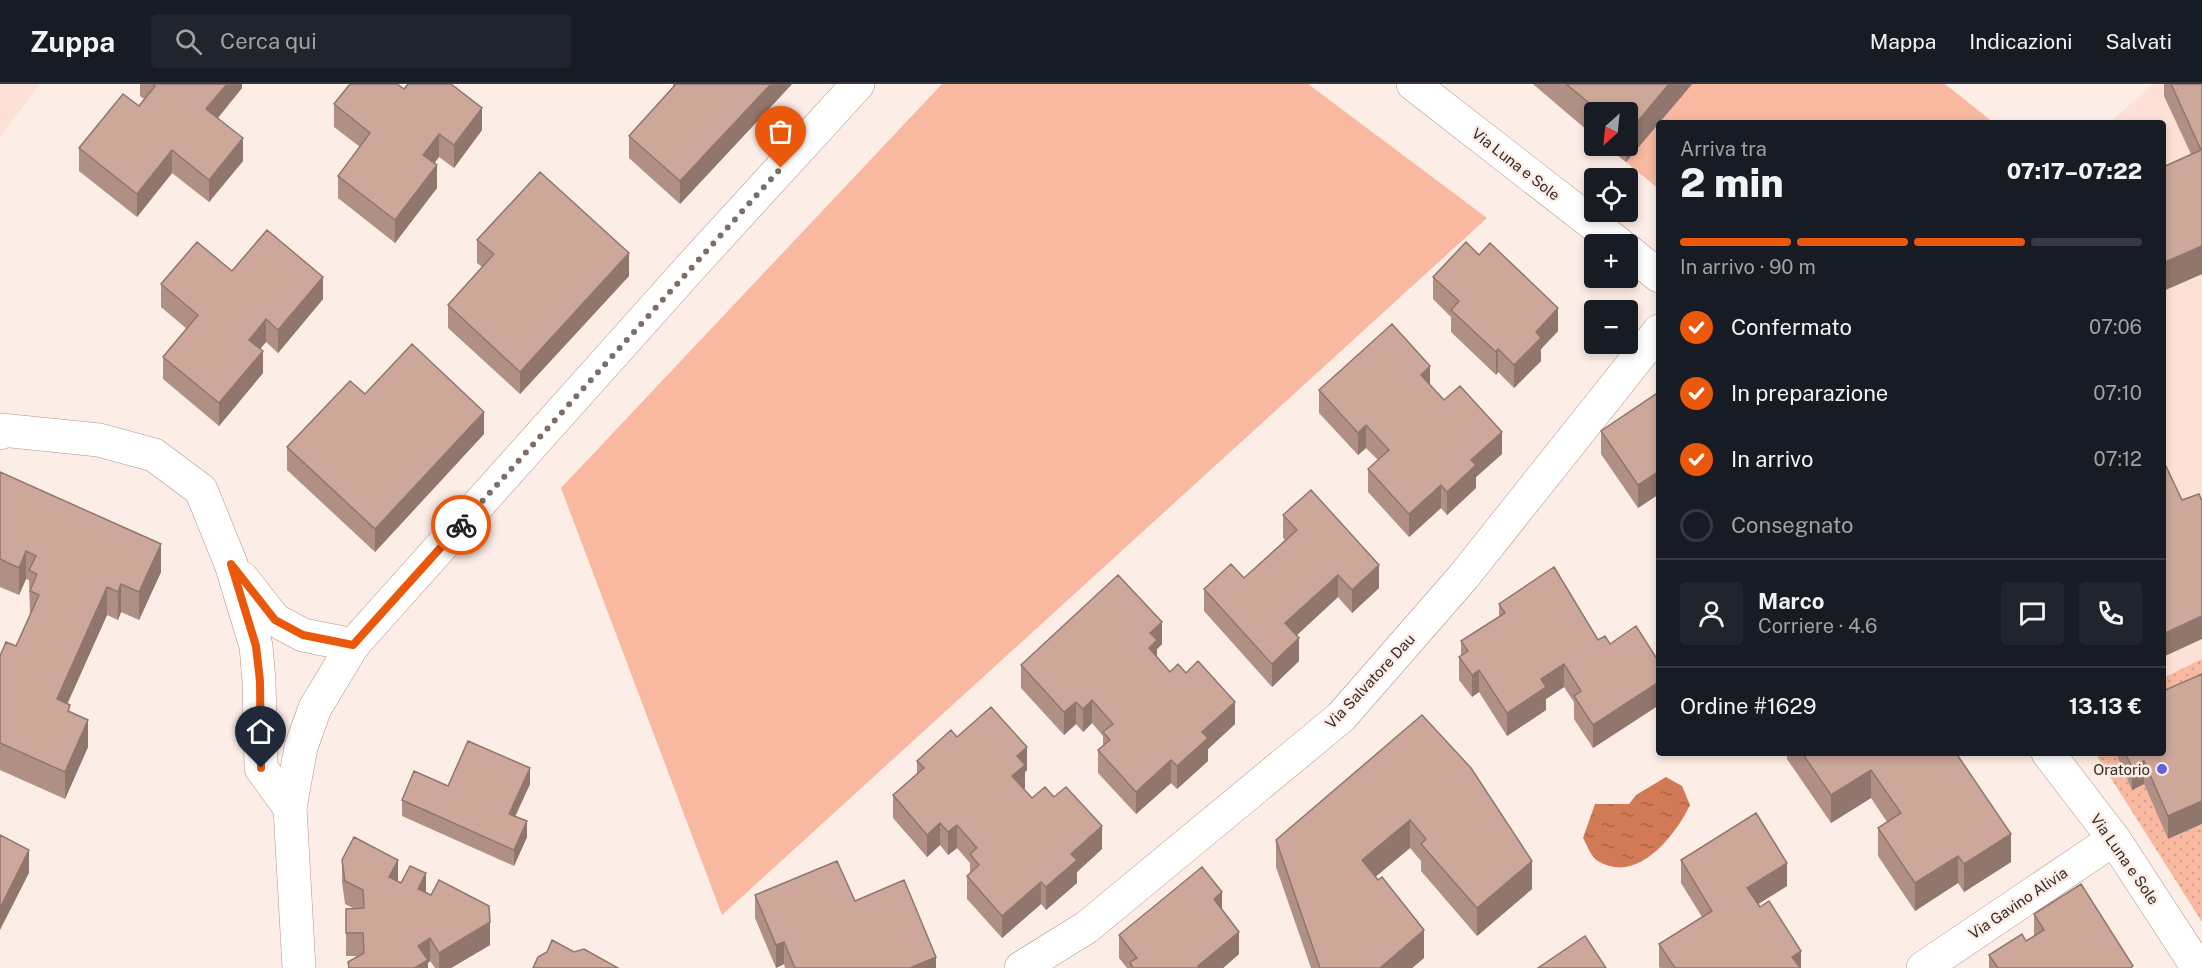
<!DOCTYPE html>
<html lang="it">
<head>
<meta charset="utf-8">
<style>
  :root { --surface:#171b24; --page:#20242c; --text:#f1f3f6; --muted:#9ea1a6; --line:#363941; --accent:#ea580c }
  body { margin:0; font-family:"Public Sans",sans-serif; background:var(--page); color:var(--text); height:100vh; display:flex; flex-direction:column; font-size:22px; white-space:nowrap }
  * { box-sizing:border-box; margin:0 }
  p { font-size:20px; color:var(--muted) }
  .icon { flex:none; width:33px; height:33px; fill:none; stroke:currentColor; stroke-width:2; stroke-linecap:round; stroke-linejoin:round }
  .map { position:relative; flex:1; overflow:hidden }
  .sheet { position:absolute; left:1656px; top:36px; width:510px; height:636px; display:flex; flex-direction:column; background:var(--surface); border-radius:6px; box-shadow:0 3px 9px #0003 }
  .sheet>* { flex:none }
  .needle { width:39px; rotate:207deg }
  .tools { position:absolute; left:1584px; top:18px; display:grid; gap:12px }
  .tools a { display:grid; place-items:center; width:54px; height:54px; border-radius:6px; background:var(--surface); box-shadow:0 3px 9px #0003; font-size:30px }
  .pin { position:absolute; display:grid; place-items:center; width:51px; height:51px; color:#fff; margin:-62px -26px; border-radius:50% 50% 50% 0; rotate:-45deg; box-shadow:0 0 6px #0007 }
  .pin .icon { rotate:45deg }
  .courier { position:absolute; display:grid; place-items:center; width:60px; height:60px; margin:-30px; border:4px solid #ea580c; border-radius:50%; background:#fff; color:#222; box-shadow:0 2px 8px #0007 }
  .head em { font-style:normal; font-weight:800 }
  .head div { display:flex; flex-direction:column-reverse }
  .head { display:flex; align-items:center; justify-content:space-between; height:102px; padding:0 24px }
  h1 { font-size:39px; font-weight:800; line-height:45px }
  .bar { display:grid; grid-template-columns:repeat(4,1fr); gap:9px 6px; align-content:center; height:72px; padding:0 24px }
  .bar i { height:8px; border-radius:4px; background:var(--line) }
  .bar .on { background:var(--accent) }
  .bar p { grid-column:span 4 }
  .line { display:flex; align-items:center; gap:15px; padding:0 24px; border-top:2px solid var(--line) }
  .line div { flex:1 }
  .round { display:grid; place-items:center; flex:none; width:63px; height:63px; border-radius:6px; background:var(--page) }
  ol { padding:0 24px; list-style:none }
  li { display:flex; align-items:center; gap:18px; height:66px }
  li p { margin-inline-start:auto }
  li .icon { padding:6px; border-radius:50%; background:var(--accent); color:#fff; stroke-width:4 }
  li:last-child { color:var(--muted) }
  li i { width:33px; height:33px; border:3px solid var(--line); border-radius:50% }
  header { display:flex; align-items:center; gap:36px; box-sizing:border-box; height:84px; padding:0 30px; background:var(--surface); border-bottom:2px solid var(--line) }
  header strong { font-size:28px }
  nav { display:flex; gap:33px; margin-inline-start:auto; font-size:21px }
  .search { width:420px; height:54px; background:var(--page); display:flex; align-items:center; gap:15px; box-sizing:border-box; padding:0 21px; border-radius:6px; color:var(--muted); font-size:22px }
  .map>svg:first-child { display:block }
  .built { fill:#fde1d6 }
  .grass { fill:#f8b9a0 }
  .garden { fill:url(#garden-dots) }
  .water { fill:url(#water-ripples) }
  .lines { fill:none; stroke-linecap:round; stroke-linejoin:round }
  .minor-casing { stroke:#b69284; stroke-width:34 }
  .tertiary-casing { stroke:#b69284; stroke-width:34 }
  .secondary-casing { stroke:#b69284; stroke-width:34 }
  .minor { stroke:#fff; stroke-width:33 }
  .tertiary { stroke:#fff; stroke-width:33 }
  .secondary { stroke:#fff; stroke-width:33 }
  .wall { fill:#b09084 }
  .shaded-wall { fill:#90766c }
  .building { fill:#cda89a; stroke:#90766c; stroke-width:1.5 }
  .done { stroke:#7c6e68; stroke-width:6; stroke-dasharray:0 10.8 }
  .route { stroke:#ea580c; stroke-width:8 }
  .poi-dot { fill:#6263dc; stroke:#fdede7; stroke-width:2 }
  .labels { text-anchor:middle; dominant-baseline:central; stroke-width:5; stroke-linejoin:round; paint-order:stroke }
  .street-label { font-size:15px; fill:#372923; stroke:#fdede7 }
  .poi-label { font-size:15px; fill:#372923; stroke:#fdede7; text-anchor:end }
</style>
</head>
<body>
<header>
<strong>Zuppa</strong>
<div class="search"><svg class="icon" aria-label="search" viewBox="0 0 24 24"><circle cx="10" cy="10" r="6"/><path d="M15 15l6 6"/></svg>Cerca qui</div>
<nav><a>Mappa</a><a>Indicazioni</a><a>Salvati</a></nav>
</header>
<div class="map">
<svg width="2202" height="884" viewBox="0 0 2202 884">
  <defs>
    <pattern id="garden-dots" width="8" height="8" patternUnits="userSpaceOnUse" patternTransform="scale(1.5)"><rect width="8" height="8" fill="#f8b9a0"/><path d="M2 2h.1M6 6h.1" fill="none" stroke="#d59f8a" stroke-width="1.8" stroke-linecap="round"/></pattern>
    <pattern id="water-ripples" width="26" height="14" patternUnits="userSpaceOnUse" patternTransform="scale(1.5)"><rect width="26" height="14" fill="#d27a56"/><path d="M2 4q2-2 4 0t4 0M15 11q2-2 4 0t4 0" fill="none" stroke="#ab6447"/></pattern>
  </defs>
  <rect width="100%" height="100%" fill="#fdede7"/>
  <path class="built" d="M0 0H40L0 53Z
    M2153 0H2202V575L2163 594V39H2109Z"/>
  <path class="grass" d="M942 0H1308L1487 134 722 831 561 404Z
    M1533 0H1945L1994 39H1659V105L1606 62H1628V28H1594V52Z"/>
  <path class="garden" d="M2202 575V613L2163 630V594Z
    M2095 669H2116L2144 700 2168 755 2202 740V838Z"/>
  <path class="water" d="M1666 693 1682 702 1690 721C1675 752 1637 801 1598 777 1591 773 1587 761 1583 754L1595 720H1629L1636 711Z"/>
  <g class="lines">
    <defs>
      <path id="minor" d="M0 349 1 346 99 356 154 371 201 406 231 480 256 562 259 597 261 684 290 724
        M242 494 275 536 303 551 353 561
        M1021 884 1087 843 1341 633 1464 492 1659 247
        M1923 884 2114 755"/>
      <path id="tertiary" d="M1413 0 1619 160
        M1628 167 1659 192
        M2048 669 2114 755 2198 884"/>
      <path id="secondary" d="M299 884 290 724 301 663 315 624 353 561 689 185 858 0"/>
    </defs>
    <use href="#minor" class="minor-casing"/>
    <use href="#tertiary" class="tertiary-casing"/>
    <use href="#secondary" class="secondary-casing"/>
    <use href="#minor" class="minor"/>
    <use href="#tertiary" class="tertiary"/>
    <use href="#secondary" class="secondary"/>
  </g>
  <path class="wall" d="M140 0H242V4L218 34 243 77 209 118 172 89 137 133 79 87V64L139 22 144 15 140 12Z
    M673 0H792L680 120 629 74V52L673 4Z
    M1533 0H1692L1626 78 1606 62H1628V28H1594V52Z
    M2164 0H2202V190L2163 207 2191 70 2164 12Z
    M404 5 482 46 454 84 439 73 434 79 437 104 395 159 338 114V92L360 63 334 43V20Z
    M477 156 629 192 520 310 448 244V221L482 183 477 179Z
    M232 187 323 215 278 269 266 258 260 265 263 289 219 342 163 295V273L187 245 161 223V200Z
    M1433 193 1558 247 1541 265V277L1514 304 1498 288 1496 291 1451 248V233L1433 215Z
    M1430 301 1444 316 1502 370 1476 393V404L1447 431 1441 424 1409 453 1368 408V385L1378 376 1366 364 1358 371 1319 329V306Z
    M1659 308V410L1638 424 1601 370V347Z
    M365 310 484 350 375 468 287 386V363Z
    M0 388 161 488 139 536 121 528 118 536 107 531 67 620 70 628 88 663 65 715 0 686V572L16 562 30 531 29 496 26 495 19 511 0 503Z
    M1283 431 1379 504 1352 529 1338 513 1297 551 1299 577 1272 603 1204 527V505L1244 494 1285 456 1283 454Z
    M1659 457V485L1656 481V459Z
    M1499 520 1659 578V621L1593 664 1574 635V618L1564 603 1546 615V626L1507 652 1479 608 1472 613 1459 596V573L1461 571V557L1499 533Z
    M1162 560 1157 565V572L1170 588 1235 640 1208 665V677L1177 705 1171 699 1136 730 1098 689V666L1103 662V652L1092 639 1083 648 1076 640 1064 651 1021 604V581Z
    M2202 590 2168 755 2144 700 2132 706 2116 669H2163Z
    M1422 631 1532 805 1477 852 1421 787V777L1410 764 1375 793 1424 874 1412 884H1311L1276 783V756Z
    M957 653 1027 686 1025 688V704L1023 705 1032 714 1054 713 1102 765 1077 788V799L1046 826 1041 820 1002 854 967 815V792L970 789V779L957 764 948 771 940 761 927 773 893 734V711L917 689V677Z
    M1787 669H1956L2011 778 1964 808 1958 799 1915 827 1878 772V744L1887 738 1871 714 1831 739 1787 675Z
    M530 700 515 732 527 753 514 782 402 732V716L448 702Z
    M342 776 426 809 490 861 451 884H435L430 877 428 879V884H348V878L359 872H346V825H355L345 820 342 798Z
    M1681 776 1787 802 1758 820 1801 884H1660L1659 883V860L1702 833 1681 799Z
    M755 811 855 817 936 884H785L784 880 776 884 755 834Z
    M1222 826 1239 870 1223 884H1127L1119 874V851Z
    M2034 830 2133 884H1989V871L2026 857 2034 853Z"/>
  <path class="shaded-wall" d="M227 0H242V4L206 48V25Z
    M771 0H792L680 120V97Z
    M1669 0H1692L1626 78V62H1628V49Z
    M482 24V46L454 84V61Z
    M439 50V73L423 94V71Z
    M243 54V77L209 118V96Z
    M172 66V89L137 133V110Z
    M437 81V104L395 159V136Z
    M2202 162V190L2163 207V179Z
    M629 169V192L520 310V288Z
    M323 193V215L278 269V246Z
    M1558 224V247L1541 265V277L1514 304V281L1536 248Z
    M266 235V258L249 278V256Z
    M1498 265V288L1496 291V268Z
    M263 267V289L219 342V319Z
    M1430 282V305L1421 291Z
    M484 328V350L375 468V445Z
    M1366 341V364L1358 371V349Z
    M1502 348V370L1476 393V404L1447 431V408L1471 376Z
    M1659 387V410L1638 424V401Z
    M1441 401V424L1409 453V430Z
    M161 460V488L139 536V508Z
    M26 467V495L19 511V484Z
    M1379 481V504L1352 529V506Z
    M1338 491V513L1285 562V539Z
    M121 500V528L118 536V508Z
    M107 503V531L57 643V615Z
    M2202 532V555L2163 573V550Z
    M1162 538V560L1157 565V579L1149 564 1150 549Z
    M1299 554V577L1272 603V580Z
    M1564 580V603L1546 615V626L1507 652V629L1541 595Z
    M1479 586V608L1472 613V591Z
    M1659 598V621L1593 664V641Z
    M1092 616V639L1083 648V625Z
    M1076 618V640L1064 651V628Z
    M1235 618V640L1208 665V677L1177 705V682L1202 648Z
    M88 636V663L65 715V688Z
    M1027 663V686L1025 688V704L1012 715V692L1017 672Z
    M1171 676V699L1136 730V708Z
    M2144 677V700L2132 706V683Z
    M530 684V700L509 746V730Z
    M1871 686V714L1831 739V711Z
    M2202 717V740L2168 755V732Z
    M1410 736V764L1362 804V776Z
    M527 737V753L514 782V766Z
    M940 739V761L927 773V751Z
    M957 741V764L948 771V748Z
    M1102 742V765L1077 788V799L1046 826V803L1071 770Z
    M2011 750V778L1964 808V780Z
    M29 766V789L0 846V824Z
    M1958 772V799L1915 827V799Z
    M398 776V798L389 793Z
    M1532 777V805L1477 852V824Z
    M1787 779V802L1747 827V804Z
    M426 789V812L418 805Z
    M1041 798V820L1002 854V832Z
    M1222 808V831L1214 815Z
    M490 838V861L451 884H439V869Z
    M1424 846V874L1412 884H1380Z
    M1239 848V870L1223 884H1198V882Z
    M430 854V877L428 879V884H414L418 862Z
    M784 858V880L776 884V861Z
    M1801 867V884H1792V873Z
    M936 873V884H910Z"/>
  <path class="building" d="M153 0H227L206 25 243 54 209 96 172 66 137 110 79 64 123 10 139 22 155 2Z
    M350 0H397L404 5 408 0H451L482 24 454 61 439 50 423 71 437 81 395 136 338 92 370 49 334 20Z
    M676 0H771L680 97 629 52Z
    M1566 0H1669L1628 49V28H1600Z
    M2171 0H2202V162L2163 179V83L2201 66Z
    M540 88 629 169 520 288 448 221 494 170 477 156Z
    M267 146 323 193 278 246 266 235 249 256 263 267 219 319 163 273 198 231 161 200 197 158 232 187Z
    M1466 158 1479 171 1490 159 1558 224 1536 248 1541 254 1514 281 1498 265 1496 268 1451 226 1459 217 1433 193Z
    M1392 240 1430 282 1421 291 1444 316 1460 302 1502 348 1471 376 1476 381 1447 408 1441 401 1409 430 1368 385 1389 366 1366 341 1358 349 1319 306Z
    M412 260 484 328 375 445 287 363 350 297 365 310Z
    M1659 308V387L1638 401 1601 347Z
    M2163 376 2182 416 2199 410 2202 417V532L2163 550Z
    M0 388 161 460 139 508 121 500 118 508 107 503 57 615 70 621 68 627 88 636 65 688 0 659V572L6 558 16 562 39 511 30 507 37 490 29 486 36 472 26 467 19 484 0 475Z
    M1311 406 1379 481 1352 506 1338 491 1285 539 1299 554 1272 580 1204 505 1231 480 1244 494 1297 446 1283 431Z
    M1554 483 1598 556 1605 552 1610 560 1636 542 1659 578V598L1593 641 1574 612 1581 607 1564 580 1541 595 1546 603 1507 629 1479 586 1472 591 1459 573 1468 567 1461 557 1505 529 1499 520Z
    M1118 491 1162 538 1150 549 1157 556 1149 564 1170 588 1178 580 1186 589 1198 577 1235 618 1202 648 1208 654 1177 682 1171 676 1136 708 1098 666 1110 656 1103 648 1113 640 1092 616 1083 625 1076 618 1064 628 1021 581Z
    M2202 590V717L2168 732 2144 677 2132 683 2125 669H2163V607Z
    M991 623 1027 663 1017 672 1025 681 1012 692 1032 714 1045 703 1054 713 1066 703 1102 742 1071 770 1077 776 1046 803 1041 798 1002 832 967 792 979 781 970 770 977 764 957 741 948 748 940 739 927 751 893 711 924 684 917 677 951 646 957 653Z
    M1422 631 1471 684 1532 777 1477 824 1421 760 1426 755 1410 736 1362 776 1378 796 1382 793 1424 846 1380 884H1320L1276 756Z
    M468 657 530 684 509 730 527 737 514 766 402 716 414 687 448 702Z
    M1802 669H1956L2011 750 1964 780 1958 772 1915 799 1878 744 1901 729 1871 686 1831 711Z
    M1756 729 1787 779 1747 804 1760 823 1769 817 1801 867 1792 873 1800 884H1675L1659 860 1712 827 1681 776Z
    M0 751 29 766 0 824Z
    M354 753 398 776 389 793 401 799 410 782 426 789 418 805 431 811 439 796 489 822 490 838 439 869 430 854 418 862 428 876 414 884H349L348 878 364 869 363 849H346V825L364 824 363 806 345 797 342 776Z
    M837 777 855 817 904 796 936 873 910 884H795L784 858 776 861 755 811Z
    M1202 783 1222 808 1214 815 1239 848 1198 882 1199 884H1133L1130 878 1137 874 1119 851Z
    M2081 800 2133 882 2130 884H1998L1989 871 2022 850 2026 857 2044 846 2034 830Z
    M1585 852 1606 884H1538Z
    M552 856 574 868 584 865 618 884H533L538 873 547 868Z"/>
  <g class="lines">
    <path class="done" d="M461 441 781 84"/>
    <path class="route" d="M261 684 260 597 256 562 231 480 275 536 303 551 353 561 461 441"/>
  </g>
  <circle class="poi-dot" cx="2162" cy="685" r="6"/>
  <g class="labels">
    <g class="street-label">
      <text transform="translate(1516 80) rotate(38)">Via Luna e Sole</text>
      <text transform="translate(1370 597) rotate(-47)">Via Salvatore Dau</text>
      <text transform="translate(2125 775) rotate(55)">Via Luna e Sole</text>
      <text transform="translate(2018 819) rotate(-34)">Via Gavino Alivia</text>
    </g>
    <g class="poi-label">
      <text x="2150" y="685">Oratorio</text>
    </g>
  </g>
</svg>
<div class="tools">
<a><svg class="needle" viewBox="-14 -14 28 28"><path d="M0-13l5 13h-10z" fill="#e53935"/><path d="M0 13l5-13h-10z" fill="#9ea1a6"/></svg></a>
<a><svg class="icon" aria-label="locate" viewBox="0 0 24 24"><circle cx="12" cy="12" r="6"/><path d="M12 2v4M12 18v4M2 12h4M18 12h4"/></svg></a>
<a>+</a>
<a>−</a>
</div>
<div class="pin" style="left:781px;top:84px;background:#ea580c"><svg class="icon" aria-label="bag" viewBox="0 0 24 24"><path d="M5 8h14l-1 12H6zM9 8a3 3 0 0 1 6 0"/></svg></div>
<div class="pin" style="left:261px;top:684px;background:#1f2937"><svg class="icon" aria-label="home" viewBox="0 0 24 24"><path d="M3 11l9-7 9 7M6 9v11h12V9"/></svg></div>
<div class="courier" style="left:461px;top:441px"><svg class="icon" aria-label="bike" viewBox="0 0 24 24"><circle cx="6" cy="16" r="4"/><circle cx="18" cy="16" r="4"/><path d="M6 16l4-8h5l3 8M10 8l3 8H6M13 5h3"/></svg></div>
<section class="sheet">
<div class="head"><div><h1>2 min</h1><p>Arriva tra</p></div><em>07:17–07:22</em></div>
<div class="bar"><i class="on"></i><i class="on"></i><i class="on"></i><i></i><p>In arrivo · 90 m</p></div>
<ol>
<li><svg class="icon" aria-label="check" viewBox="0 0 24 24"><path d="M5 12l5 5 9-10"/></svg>Confermato<p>07:06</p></li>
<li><svg class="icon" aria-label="check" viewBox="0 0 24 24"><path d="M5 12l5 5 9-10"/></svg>In preparazione<p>07:10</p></li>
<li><svg class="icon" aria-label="check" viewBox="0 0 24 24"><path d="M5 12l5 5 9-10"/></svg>In arrivo<p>07:12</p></li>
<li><i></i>Consegnato</li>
</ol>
<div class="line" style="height:108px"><a class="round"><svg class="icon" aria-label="person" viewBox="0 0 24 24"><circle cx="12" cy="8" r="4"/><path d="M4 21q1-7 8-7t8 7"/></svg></a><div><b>Marco</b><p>Corriere · 4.6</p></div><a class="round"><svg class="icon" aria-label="chat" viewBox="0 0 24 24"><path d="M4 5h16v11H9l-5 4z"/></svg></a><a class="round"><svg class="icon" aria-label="phone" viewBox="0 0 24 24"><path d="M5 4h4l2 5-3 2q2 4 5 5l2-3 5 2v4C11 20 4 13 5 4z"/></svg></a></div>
<div class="line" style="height:78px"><div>Ordine #1629</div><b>13.13 €</b></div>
</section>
</div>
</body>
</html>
